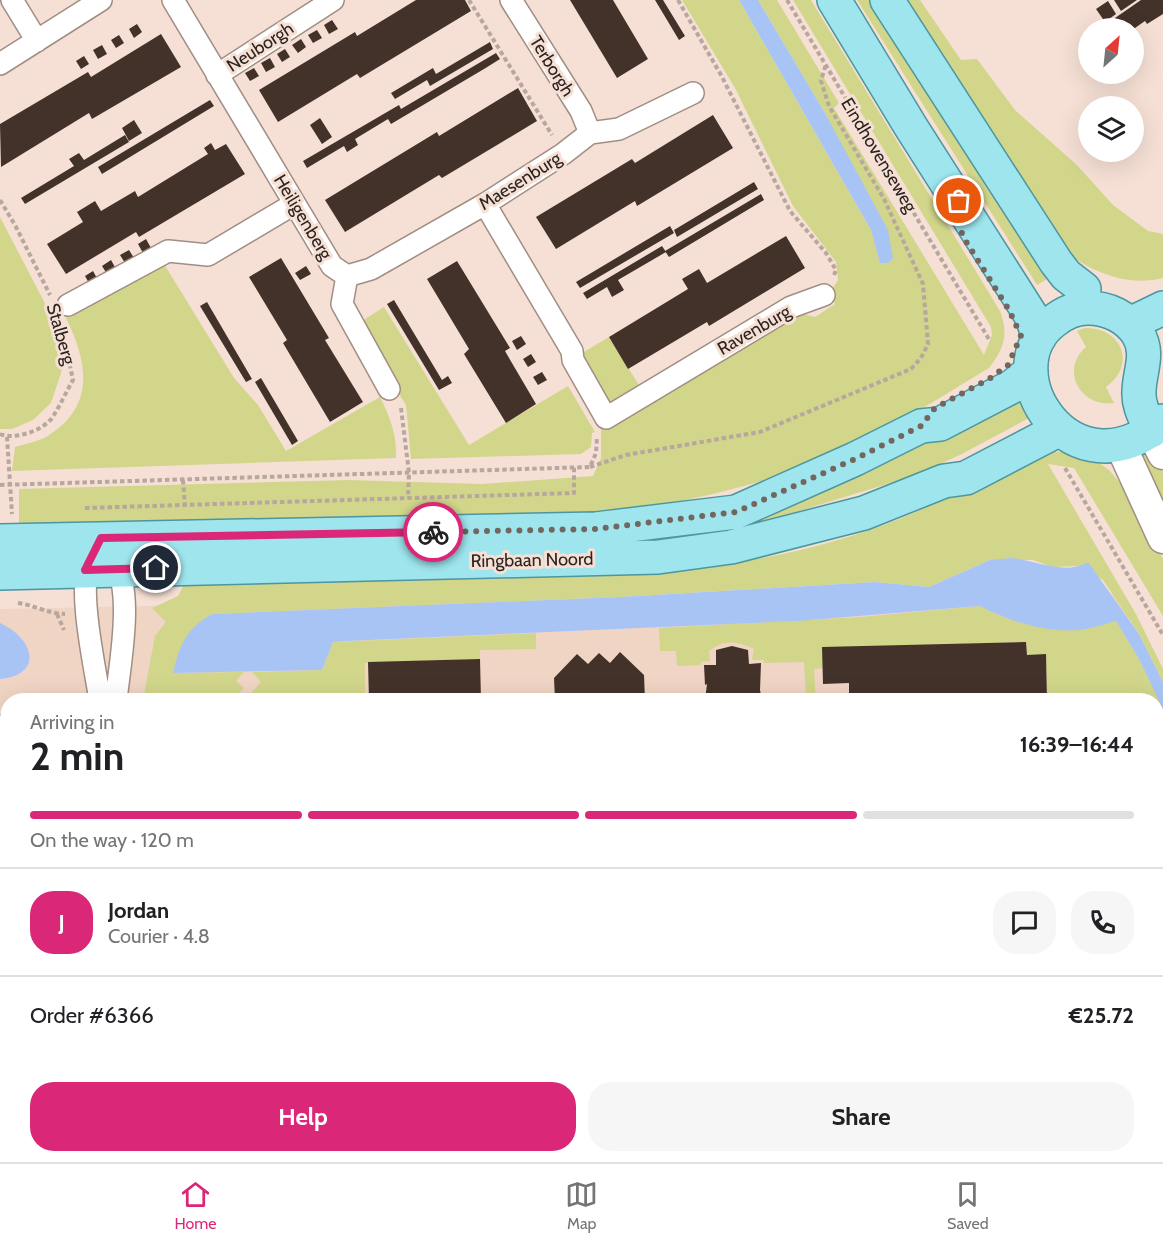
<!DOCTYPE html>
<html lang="en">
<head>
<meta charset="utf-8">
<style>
  :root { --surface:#fff; --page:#f6f6f6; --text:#202124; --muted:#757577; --line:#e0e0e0; --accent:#db2777 }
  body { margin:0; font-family:Cabin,sans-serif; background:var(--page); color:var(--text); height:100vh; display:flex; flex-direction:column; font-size:22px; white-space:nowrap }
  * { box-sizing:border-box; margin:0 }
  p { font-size:20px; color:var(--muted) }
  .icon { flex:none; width:33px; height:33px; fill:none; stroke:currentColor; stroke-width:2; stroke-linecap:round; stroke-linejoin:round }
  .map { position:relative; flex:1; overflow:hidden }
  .details { position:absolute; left:0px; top:693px; width:1164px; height:470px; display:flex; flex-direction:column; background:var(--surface); border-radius:24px 24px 0 0; box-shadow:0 6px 24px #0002 }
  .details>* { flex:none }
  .needle { width:39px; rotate:27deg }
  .fabs { position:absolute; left:1078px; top:18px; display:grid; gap:12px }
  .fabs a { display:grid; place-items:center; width:66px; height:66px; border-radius:50%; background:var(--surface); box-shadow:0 6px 24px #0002; font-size:30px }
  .pin { position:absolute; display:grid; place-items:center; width:51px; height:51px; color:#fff; margin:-26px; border:3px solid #fff; border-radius:50%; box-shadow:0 2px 6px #0007 }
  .courier { position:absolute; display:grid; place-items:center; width:60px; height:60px; margin:-30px; border:4px solid #db2777; border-radius:50%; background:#fff; color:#222; box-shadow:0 2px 8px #0007 }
  .overview em { font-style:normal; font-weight:800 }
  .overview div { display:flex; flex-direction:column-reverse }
  .overview { display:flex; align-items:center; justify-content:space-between; height:102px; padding:0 30px }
  h1 { font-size:39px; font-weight:800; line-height:45px }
  .bar { display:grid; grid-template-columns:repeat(4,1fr); gap:9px 6px; align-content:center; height:72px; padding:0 30px }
  .bar i { height:8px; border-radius:4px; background:var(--line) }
  .bar .on { background:var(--accent) }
  .bar p { grid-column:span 4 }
  .line { display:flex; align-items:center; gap:15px; padding:0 30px; border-top:2px solid var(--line) }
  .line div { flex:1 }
  .round { display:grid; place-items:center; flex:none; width:63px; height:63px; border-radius:24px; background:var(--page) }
  .button { display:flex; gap:12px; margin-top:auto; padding:12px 30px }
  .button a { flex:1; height:69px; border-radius:24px; background:var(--accent); color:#fff; font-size:24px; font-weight:800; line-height:69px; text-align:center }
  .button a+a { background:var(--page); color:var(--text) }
  .tab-bar { display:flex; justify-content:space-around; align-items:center; height:84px; border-top:2px solid var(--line); background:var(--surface); font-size:16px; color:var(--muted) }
  .tab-bar a { display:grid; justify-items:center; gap:3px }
  .tab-bar .on { color:var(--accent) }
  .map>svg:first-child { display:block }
  .built { fill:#f0d4c4; fill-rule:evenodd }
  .green { fill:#d1d68b }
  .water { fill:#a8c4f5 }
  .building { fill:#43322a }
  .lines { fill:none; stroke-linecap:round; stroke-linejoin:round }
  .street-casing { stroke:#a18e83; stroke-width:24 }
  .secondary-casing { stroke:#a18e83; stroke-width:33 }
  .primary-casing { stroke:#4c969f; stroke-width:36 }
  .path { stroke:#b8a79e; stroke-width:4; stroke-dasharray:4.5 3; stroke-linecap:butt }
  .street { stroke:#fff; stroke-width:21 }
  .secondary { stroke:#fff; stroke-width:30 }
  .primary { stroke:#9ee5ee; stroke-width:33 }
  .done { stroke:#73665f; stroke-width:6; stroke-dasharray:0 10.8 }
  .route { stroke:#db2777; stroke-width:8 }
  .labels { text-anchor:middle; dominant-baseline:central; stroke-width:6; stroke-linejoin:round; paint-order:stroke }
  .street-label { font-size:18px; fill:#2c2420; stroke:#f6e0d5 }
</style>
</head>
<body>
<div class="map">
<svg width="1163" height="1162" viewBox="0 0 1163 1162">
  <rect width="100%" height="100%" fill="#f6e0d5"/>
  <path class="built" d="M1119 595 1163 706V1162H0V609L340 602ZM8 700H1156V1155H8Z"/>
  <path class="green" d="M682 0H739L871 230 880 262 888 263 825 113 758 0H777L839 103 834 108 984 355 992 335 991 327 793 0H811L1000 311C1009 334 1004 349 989 368 934 401 878 438 817 462 752 487 688 501 619 512L19 533V489L349 480 482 484 593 476 601 458V428L795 312 815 317 835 304 829 294 838 280 836 262 793 206 735 88Z
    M857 0H877L1052 276 1037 285Z
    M905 0H920L961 60 977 59 1015 110 1077 165 1113 205 1148 231 1163 234V278C1126 287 1093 272 1063 251Z
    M0 217 50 313 63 367 51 403 33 420 12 429H0Z
    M161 259 234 378 258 405 286 451 380 397C390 417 397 435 396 458L12 471 15 447C24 444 37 442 46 437 96 407 88 363 66 318Z
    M384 307 469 445 568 386 595 432 592 433 591 447 581 454 411 459 406 405 394 386 399 382 362 321Z
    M1085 328C1122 327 1137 365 1106 387L1114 403C1081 408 1059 370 1086 347L1077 331Z
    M609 337 642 390 616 405 605 403 577 356Z
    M1020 395 1031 416 1029 418 960 455 910 477 760 523 702 533Z
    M1151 450 1163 472V519L1134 454Z
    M1046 451 1073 453 1098 462 1109 470 1131 496 1163 559V616L1074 468 1048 464 1136 614 1163 669V682L1139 634 1103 580 1080 566 1052 567 1033 560H990L929 587 875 582 620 597 213 614 173 673 244 672 236 681 244 688 232 700H207L206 694 169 695V700H143L155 636 166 622 152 608 178 596 189 575 713 566C778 557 844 542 904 517 952 496 999 473 1046 451Z
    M981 606C1022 630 1070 634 1116 621L1139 659 1163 709V925L1157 926V899H1163L1156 846V700H1047L1046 655H1027L1026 642 823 648V668L814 669 816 700H806L804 662 764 663V660H752L754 649C737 641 724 639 709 651L710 661 701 662V665L677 666 676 651H660L659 628 861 617Z
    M536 633V649L480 650V659L365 663V700H255L249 695 261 682 252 672 322 670 333 642Z
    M1163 1073V1113L1157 1115V1075Z
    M538 1155H662L663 1160 537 1162Z
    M973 1155H1099L1103 1162H973Z"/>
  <path class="water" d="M739 0H758L825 113 888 230 893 258 888 263H880L871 230Z
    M1011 558C1036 560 1064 576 1088 562L1139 634 1163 682V709L1139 659 1116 621C1104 624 1091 629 1079 630 1047 633 1008 621 980 606L797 621 347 641 333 642 322 670 173 673C179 647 187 626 213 614L620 597 875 582 929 587 990 560Z
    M0 623C32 637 46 674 0 679Z
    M104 1155H137L141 1162H101Z"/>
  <path class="building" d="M416 0H465L471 11 360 78 357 74 278 122 259 90 355 32 357 36Z
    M570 0H613L648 59 617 78Z
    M655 0H663L685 36 679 40Z
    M1114 0H1137L1121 11Z
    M1141 0H1163V14L1147 24 1145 21 1135 28H1114L1119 25 1115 18Z
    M1108 1 1116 14 1105 22 1096 9Z
    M332 20 338 29 329 34 324 25Z
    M137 24 142 32 134 38 129 29Z
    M317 30 322 38 313 43 308 35Z
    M161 34 181 67 92 119 89 113 1 167 0 124 88 72 91 77Z
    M119 35 124 43 116 48 111 40Z
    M301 39 306 47 298 53 292 45Z
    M490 42 493 49 430 86 427 80 395 99 391 93 433 68 436 74Z
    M102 45 107 54 98 59 93 50Z
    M285 49 290 57 282 62 277 54Z
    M496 53 500 59 484 69 391 124 388 119 355 139 358 145 347 152 344 146 307 168 303 161 399 105 401 109Z
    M84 56 89 64 81 69 76 61Z
    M270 58 275 67 266 72 261 63Z
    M254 68 259 76 250 81 245 73Z
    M518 88 537 121 442 178 439 175 345 232 325 200 437 132 439 136Z
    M210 100 214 106 102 174 98 167Z
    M713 115 733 148 637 206 635 201 556 249 536 217 632 159 635 163Z
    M320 118 332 137 322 144 310 125Z
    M134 120 142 133 129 141 122 128Z
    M125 135 129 142 25 204 21 198 74 166 69 159 79 153 84 160Z
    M211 143 215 150 226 144 245 174 139 237 136 232 66 274 47 244 83 222 77 212 95 201 101 211 135 191 138 197 208 154 204 148Z
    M754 182 758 189 677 237 674 230Z
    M761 194 764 200 669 257 665 251Z
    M670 226 674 233 580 288 576 282Z
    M786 236 805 268 709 326 707 322 628 369 609 337 688 289 682 279 699 269 707 283Z
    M146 239 151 248 143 253 138 244Z
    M662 246 666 252 618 280 624 290 612 297 607 287 587 299 583 293Z
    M129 250 134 258 125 263 120 255Z
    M281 258 329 338 325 340 363 402 330 422 283 343 287 340 249 277Z
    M111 260 116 269 107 274 102 266Z
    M457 261 510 348 505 351 536 404 506 423 464 354 469 349 427 279Z
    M306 266 311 274 300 280 295 273Z
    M93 271 98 280 90 285 85 276Z
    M394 300 442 380 448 376 452 383 439 390 387 304Z
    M207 302 252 379 246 382 200 306Z
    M521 336 526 344 517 350 512 341Z
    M531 354 536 362 528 367 523 359Z
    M542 372 547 380 538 385 533 377Z
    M261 378 298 441 292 445 255 382Z
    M1026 642 1027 655 1046 654 1047 700H849V683L823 684 822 647Z
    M732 646 748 650 749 664 761 663 760 690 762 700H705L707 684 705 685 704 665H716V650Z
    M620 652 644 675 645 700H555L554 678 577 654 588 664 599 653 610 663Z
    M480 659 481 700H369L368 662Z
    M0 713 8 720V793L4 797 0 793Z
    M1156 846H1161L1163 899H1156Z
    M0 869H8V941L0 942Z
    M0 979H8V1064H0Z
    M1163 989V1073L1156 1075V1010L1162 1009 1157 991Z
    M837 1155H850V1162H834Z
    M737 1158V1162H699V1159Z"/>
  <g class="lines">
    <defs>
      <path id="street" d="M12 0 37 41
        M173 0 332 266 347 276
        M511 0 581 111 590 133
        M0 64 101 0
        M217 75 333 0
        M485 204 572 351 573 360 606 418 791 307 824 295
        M347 276 371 269 485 204 563 154 590 133 619 129 693 93
        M347 276 342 304 389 389
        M68 305 168 251 208 255 294 204
        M114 559C134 593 120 662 116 700
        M90 560C77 587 95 668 100 700
        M1156 1125 1163 1124
        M0 1131 8 1130
        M55 1155V1162
        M180 1155 181 1162
        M521 1155 522 1162
        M1118 1155 1119 1162"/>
      <path id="secondary" d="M1151 431 1163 454
        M1120 444 1163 538"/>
      <path id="primary" d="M834 0 911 127 1032 317 1039 338
        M887 0 1056 262 1066 275 1084 289
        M1130 324 1163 308
        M1151 431C1146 419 1138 406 1139 392 1139 372 1150 354 1138 334 1127 317 1108 308 1088 308 1075 308 1064 313 1054 321 989 370 1072 500 1163 421
        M0 541 596 529 736 512 855 459 921 426 940 424 1013 386 1031 371
        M0 573 658 557 731 547 864 513 944 481 966 478 1058 430"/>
    </defs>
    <use href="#street" class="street-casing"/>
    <use href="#secondary" class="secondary-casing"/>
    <use href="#primary" class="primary-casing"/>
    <path class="path" d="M469 0 552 135
      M678 0 721 75 790 211 826 253 836 270 834 275
      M787 0 990 341
      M0 200 15 225 50 295
      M401 408 409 473 408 498
      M0 434C15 440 42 431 52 418 60 406 66 392 73 380L61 324
      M7 437 12 514
      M590 467 626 455 760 432 911 369 921 358 928 344 923 284 884 199 829 106 821 81 826 64
      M1065 468 1163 635
      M183 480 185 506
      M0 485 590 467 596 453 597 437
      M85 508 574 493V467
      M18 603C33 605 50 614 65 614
      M57 614 64 630
      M85 1155 86 1162
      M154 1155V1162"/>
    <use href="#street" class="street"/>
    <use href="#secondary" class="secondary"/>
    <use href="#primary" class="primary"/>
  </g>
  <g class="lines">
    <path class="done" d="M433 532 596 529 736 512 855 459 921 426 935 408 989 379 1008 365 1021 336 1009 310 962 235 959 201"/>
    <path class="route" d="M156 568 85 570 101 538 433 532"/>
  </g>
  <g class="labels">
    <g class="street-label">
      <text transform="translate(260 47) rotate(-33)">Neuborgh</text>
      <text transform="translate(552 66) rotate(58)">Terborgh</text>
      <text transform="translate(879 155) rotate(59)">Eindhovenseweg</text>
      <text transform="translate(520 181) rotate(-32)">Maesenburg</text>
      <text transform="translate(303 217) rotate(59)">Heiligenberg</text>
      <text transform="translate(754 330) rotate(-30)">Ravenburg</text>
      <text transform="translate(61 334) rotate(74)">Stalberg</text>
      <text transform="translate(532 560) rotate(-1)">Ringbaan Noord</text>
    </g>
  </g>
</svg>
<div class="fabs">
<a><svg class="needle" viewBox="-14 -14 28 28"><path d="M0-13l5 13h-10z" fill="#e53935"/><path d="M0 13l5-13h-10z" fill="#757577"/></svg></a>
<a><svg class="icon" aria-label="layers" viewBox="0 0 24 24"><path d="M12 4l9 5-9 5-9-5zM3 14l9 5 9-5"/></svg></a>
</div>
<div class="pin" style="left:959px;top:201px;background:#ea580c"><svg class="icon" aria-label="bag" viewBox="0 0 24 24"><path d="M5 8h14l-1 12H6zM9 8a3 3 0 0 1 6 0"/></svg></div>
<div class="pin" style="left:156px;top:568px;background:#1f2937"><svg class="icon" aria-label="home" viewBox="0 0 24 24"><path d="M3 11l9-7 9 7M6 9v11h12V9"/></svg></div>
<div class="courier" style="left:433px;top:532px"><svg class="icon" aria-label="bike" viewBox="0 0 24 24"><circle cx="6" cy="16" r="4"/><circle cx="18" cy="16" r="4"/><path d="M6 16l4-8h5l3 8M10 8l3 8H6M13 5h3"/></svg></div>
<section class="details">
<div class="overview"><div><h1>2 min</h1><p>Arriving in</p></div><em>16:39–16:44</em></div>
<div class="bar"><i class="on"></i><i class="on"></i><i class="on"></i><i></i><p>On the way · 120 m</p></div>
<div class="line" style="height:108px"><b class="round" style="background:var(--accent);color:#fff">J</b><div><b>Jordan</b><p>Courier · 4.8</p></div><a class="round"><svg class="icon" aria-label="chat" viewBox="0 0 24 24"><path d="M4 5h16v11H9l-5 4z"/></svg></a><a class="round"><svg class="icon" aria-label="phone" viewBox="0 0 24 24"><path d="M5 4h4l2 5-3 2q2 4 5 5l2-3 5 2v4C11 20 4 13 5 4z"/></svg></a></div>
<div class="line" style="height:78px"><div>Order #6366</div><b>€25.72</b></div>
<div class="button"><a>Help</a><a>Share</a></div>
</section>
</div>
<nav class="tab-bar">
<a class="on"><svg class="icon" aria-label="home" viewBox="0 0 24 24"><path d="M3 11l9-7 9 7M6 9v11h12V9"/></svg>Home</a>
<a><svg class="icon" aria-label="map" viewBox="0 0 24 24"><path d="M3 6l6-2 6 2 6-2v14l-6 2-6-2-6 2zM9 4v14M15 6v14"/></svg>Map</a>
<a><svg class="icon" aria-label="saved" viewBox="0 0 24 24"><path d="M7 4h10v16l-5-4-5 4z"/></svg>Saved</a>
</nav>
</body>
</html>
